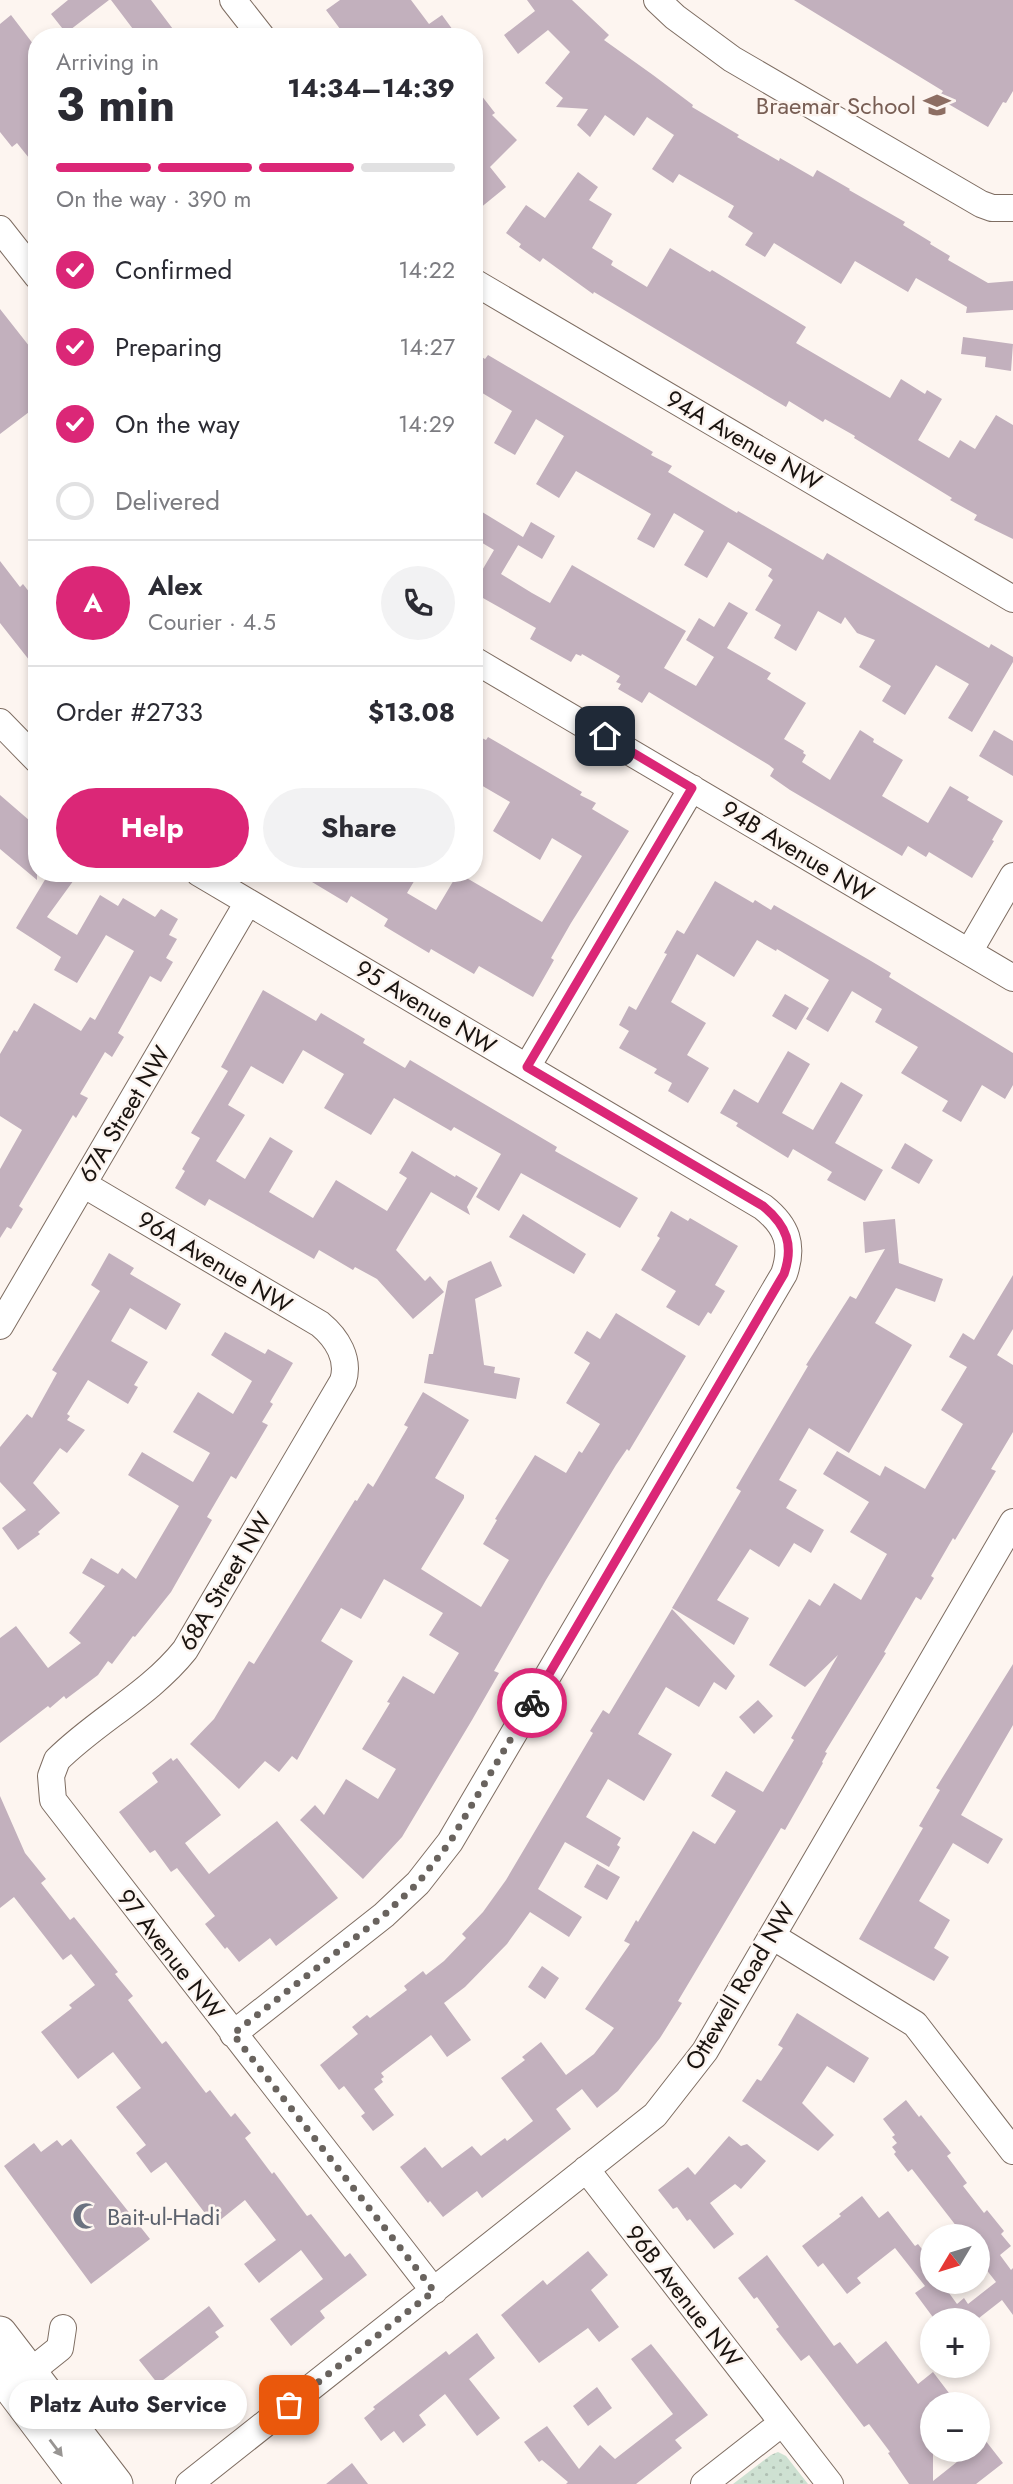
<!DOCTYPE html>
<html lang="en">
<head>
<meta charset="utf-8">
<style>
  :root { --surface:#fff; --page:#f2f2f3; --text:#2b2b33; --muted:#7c7c81; --line:#e1e1e2; --accent:#db2777 }
  body { margin:0; font-family:Jost,sans-serif; background:var(--page); color:var(--text); height:100vh; display:flex; flex-direction:column; font-size:26px; white-space:nowrap }
  * { box-sizing:border-box; margin:0 }
  p { font-size:23px; color:var(--muted) }
  .icon { flex:none; width:38px; height:38px; fill:none; stroke:currentColor; stroke-width:2; stroke-linecap:round; stroke-linejoin:round }
  .map { position:relative; flex:1; overflow:hidden }
  .details { position:absolute; left:28px; top:28px; width:455px; height:854px; display:flex; flex-direction:column; background:var(--surface); border-radius:28px; box-shadow:0 4px 10px #0003 }
  .details>* { flex:none }
  .needle { width:46px; rotate:232deg }
  .tools { position:absolute; left:920px; top:2224px; display:grid; gap:14px }
  .tools a { display:grid; place-items:center; width:70px; height:70px; border-radius:50%; background:var(--surface); box-shadow:0 4px 10px #0003; font-size:35px }
  .pin { position:absolute; display:grid; place-items:center; width:60px; height:60px; color:#fff; margin:-30px; border-radius:14px; box-shadow:0 4px 10px #0006 }
  .courier { position:absolute; display:grid; place-items:center; width:70px; height:70px; margin:-35px; border:5px solid #db2777; border-radius:50%; background:#fff; color:#222; box-shadow:0 2px 9px #0007 }
  .bubble { position:absolute; height:49px; border-radius:24px; background:var(--surface); box-shadow:0 4px 10px #0003; font-size:23px; font-weight:700; line-height:49px; text-align:center }
  .head em { font-style:normal; font-weight:700 }
  .head div { display:flex; flex-direction:column-reverse }
  .head { display:flex; align-items:center; justify-content:space-between; height:119px; padding:0 28px }
  h1 { font-size:46px; font-weight:700; line-height:52px }
  .bar { display:grid; grid-template-columns:repeat(4,1fr); gap:10px 7px; align-content:center; height:84px; padding:0 28px }
  .bar i { height:9px; border-radius:5px; background:var(--line) }
  .bar .active { background:var(--accent) }
  .bar p { grid-column:span 4 }
  .line { display:flex; align-items:center; gap:18px; padding:0 28px; border-top:2px solid var(--line) }
  .line div { flex:1 }
  .round { display:grid; place-items:center; flex:none; width:74px; height:74px; border-radius:37px; background:var(--page) }
  ol { padding:0 28px; list-style:none }
  li { display:flex; align-items:center; gap:21px; height:77px }
  li p { margin-inline-start:auto }
  li .icon { padding:7px; border-radius:50%; background:var(--accent); color:#fff; stroke-width:4 }
  li:last-child { color:var(--muted) }
  li i { width:38px; height:38px; border:4px solid var(--line); border-radius:50% }
  .button { display:flex; gap:14px; margin-top:auto; padding:14px 28px }
  .button a { flex:1; height:80px; border-radius:42px; background:var(--accent); color:#fff; font-size:28px; font-weight:700; line-height:80px; text-align:center }
  .button a+a { background:var(--page); color:var(--text) }
  .map>svg:first-child { display:block }
  .park { fill:url(#park-dots) }
  .building { fill:#c2b0bd }
  .lines { fill:none; stroke-linecap:round; stroke-linejoin:round }
  .minor-casing { stroke:#7e6d62; stroke-width:28 }
  .major-casing { stroke:#7e6d62; stroke-width:35 }
  .minor { stroke:#fff; stroke-width:26 }
  .major { stroke:#fff; stroke-width:33 }
  .oneway { fill:#989593 }
  .done { stroke:#69635e; stroke-width:7; stroke-dasharray:0 12.6 }
  .route { stroke:#db2777; stroke-width:9 }
  .labels { text-anchor:middle; dominant-baseline:central; stroke-width:5; stroke-linejoin:round; paint-order:stroke }
  .education-label { font-size:24px; fill:#785e54; stroke:#fdf5f0; text-anchor:end }
  .street-label { font-size:24px; fill:#1a1410; stroke:#fdf5f0 }
  .worship-label { font-size:24px; fill:#5b616d; stroke:#fdf5f0; text-anchor:start }
</style>
</head>
<body>
<div class="map">
<svg width="1013" height="2484" viewBox="0 0 1013 2484">
  <defs>
    <pattern id="park-dots" width="8" height="8" patternUnits="userSpaceOnUse" patternTransform="scale(1.75)"><rect width="8" height="8" fill="#cee1d2"/><path d="M2 2h.1M6 6h.1" fill="none" stroke="#b0c0b3" stroke-width="1.8" stroke-linecap="round"/></pattern>
  </defs>
  <rect width="100%" height="100%" fill="#fdf5f0"/>
  <path class="park" d="M778 2452 786 2456 808 2484H733L771 2455Z"/>
  <path class="building" d="M68 0H109L66 33 51 14Z
    M111 0H151L179 37H139Z
    M340 0H411L429 24 442 15 458 37H346L326 10Z
    M527 0H572L609 35 604 40 653 75 693 105 692 107 739 135 737 137 779 161 780 158 813 177 817 170 850 189 849 190 905 222 903 225 931 242 930 244 950 256 948 260 988 283 1013 281V310L966 313 967 307 916 278 908 292 855 261 841 284 774 243 765 257 745 245 753 233 728 217 734 206 679 174 673 183 652 169 674 135 647 117 634 136 605 115 590 137 577 125 588 109 556 107 563 98 545 83 570 52 548 30 518 54 504 35 535 11Z
    M794 0H1013V91L1006 103 1003 102 988 127 938 98 943 91Z
    M11 15 37 49V168L17 143 12 147 0 132V24Z
    M474 86 495 113 492 115 517 140 490 167 506 187 474 213Z
    M578 172 598 187 589 200 612 214 592 248 613 261 611 265 647 287 670 248 710 272 712 270 806 327 796 343 890 398 901 379 925 394 927 390 942 399 918 440 949 458 960 440 975 449 996 415 1013 425V539L974 520 977 515 950 500 952 498 854 438 855 436 825 419 823 422 789 401 786 407 594 292 593 294 543 258 540 262 519 247 521 244 506 233 526 205 545 218Z
    M0 309 37 356V406L0 434Z
    M963 337 1013 344 1011 371 985 367 986 357 961 354Z
    M474 352 485 359 488 355 653 452 651 455 672 466 668 472 737 513 738 511 823 560 827 553 989 648 991 644 1013 657V662L972 732 948 718 969 684 936 665 905 715 882 701 891 686 859 667 875 640 857 633 845 617 841 624 818 611 796 651 774 638 781 625 755 610 773 580 768 576 772 569 728 542 707 578 684 565 704 531 674 513 654 548 637 539 651 514 576 471 559 498 536 484 564 436 536 419 515 455 494 443 512 411 474 388Z
    M474 507 523 537 531 522 555 536 542 559 518 545 520 542 501 574 532 593 550 603 572 565 686 631 664 668 696 686 714 657 686 640 699 618 714 627 729 602 748 613 727 648 771 673 767 679 806 703 784 739 804 751 803 753 806 755 802 762 830 780 860 730 874 739 873 742 903 760 882 796 928 823 950 786 969 797 967 800 1003 821 992 840 994 841 972 878 929 852 926 857 908 846 902 856 790 790 770 776 774 769 769 765 649 692 642 703 618 689 621 684 616 682 620 676 582 654 581 656 576 654 571 662 530 639 536 628 474 593V584L494 550 474 538Z
    M0 561 20 587 23 584 37 602V670L0 623Z
    M994 730 1013 741V776L979 756Z
    M474 734 486 740 488 737 582 792 580 795 596 803 592 809 629 831 571 923 551 958 554 960 533 997 479 966 474 974 431 949 429 953 384 926 388 919 351 896 347 903 297 873H419L407 893 436 910 458 873 542 922 582 856 552 838 540 860 493 831 510 802 474 781Z
    M0 795 37 827V880L0 849Z
    M49 873H79L47 917 77 935 100 895 118 906 123 898 155 917 161 909 178 919 169 935 177 939 166 958 173 962 161 982 150 976 118 1033 124 1037 112 1057 105 1052 80 1094 88 1098 76 1118 73 1115 19 1206 23 1209 11 1229 7 1227 0 1238V1169L22 1130 0 1116V1054L14 1030 17 1032 34 1003 81 1031 90 1017 95 1020 134 951 106 935 77 983 54 970 61 957 16 928Z
    M715 881 753 903 755 900 771 910 774 905 871 961 891 973 889 977 1013 1053V1085L1005 1099 982 1085 961 1122 942 1111 948 1101 901 1073 918 1047 875 1022 882 1009 852 991 828 1032 806 1019 829 980 777 949 776 951 757 940 734 977 697 954 671 1002 706 1023 687 1055 709 1068 688 1103 668 1091 672 1083 654 1073 657 1069 619 1048 629 1031 619 1025 629 1006 636 1010 667 954 664 953 677 930 684 934Z
    M263 990 316 1021 321 1013 365 1039 363 1043 405 1068 410 1060 557 1147 555 1151 638 1198 620 1228 521 1173 499 1211 476 1197 501 1154 454 1127 451 1131 394 1098 371 1135 324 1108 344 1074 303 1050 283 1084 251 1066 228 1105 245 1115 216 1161 245 1179 270 1137 293 1151 269 1192 313 1218 336 1180 387 1211 407 1178 399 1173 412 1151 455 1177 456 1175 478 1188 467 1207 470 1215 431 1192 396 1250 425 1281 430 1276 444 1292 413 1319 377 1279 355 1267 353 1270 319 1250 314 1259 209 1199 205 1206 175 1188 185 1171 182 1169 200 1138 191 1133 228 1071 221 1067Z
    M785 994 809 1008 796 1030 772 1016Z
    M788 1051 810 1064 782 1113 813 1130 841 1082 863 1095 835 1143 883 1170 865 1201 827 1180 832 1172 793 1149 788 1158 736 1126 738 1123 720 1113 734 1089 758 1103Z
    M905 1143 933 1160 919 1184 891 1168Z
    M671 1211 688 1221 690 1218 738 1246 715 1285 725 1291 711 1314 708 1312 699 1326 666 1307 676 1291 641 1270 660 1238 657 1236Z
    M523 1214 586 1254 574 1274 509 1237Z
    M895 1219 899 1263 943 1279 935 1302 896 1288 875 1323 912 1345 849 1453 809 1428 779 1480 797 1490 786 1508 824 1530 811 1553 794 1543 779 1567 750 1549 717 1600 749 1618 734 1645 672 1608 741 1491 736 1488 808 1366 806 1365 850 1296 856 1299 885 1249 865 1253 863 1222Z
    M109 1253 134 1268 130 1274 181 1304 166 1330 130 1308 111 1341 148 1362 134 1385 138 1387 128 1404 88 1380 67 1414 70 1416 67 1420 85 1430 67 1453 60 1448 33 1483 60 1513 38 1532 40 1534 18 1550 2 1528 26 1510 0 1482V1447L27 1414 32 1418 57 1373 52 1370 100 1291 91 1285Z
    M491 1261 502 1286 475 1299 484 1365 495 1367 494 1373 520 1378 516 1399 424 1383 429 1354H433L448 1281Z
    M1013 1275V1329L997 1355 1013 1365V1432L991 1469 996 1471 955 1540 953 1538 931 1576 934 1578 921 1600 916 1597 884 1652 886 1653 825 1752 827 1753 822 1762 823 1763 805 1795 785 1830 781 1828 678 2001 682 2003 660 2038 618 2091 597 2108 582 2089 556 2109 571 2129 482 2198 477 2191 443 2217 430 2201 428 2203 400 2167 425 2147 442 2168 472 2146 481 2156 505 2138 507 2141 533 2121 501 2078 525 2060 522 2057 541 2042 566 2075 594 2054 614 2028 585 2009 630 1944 624 1941 636 1920 638 1922 693 1831 715 1844 736 1811 711 1796 726 1771 763 1792 794 1740 791 1738 838 1655 805 1687 769 1665 809 1599 820 1606 834 1583 861 1600 887 1554 850 1532 869 1502 823 1474 837 1451 880 1476 885 1466 925 1489 963 1424 941 1410 967 1367 949 1357 963 1333 974 1340Z
    M616 1313 686 1356 629 1451 627 1449 616 1465 546 1580 494 1671 499 1673 472 1720 402 1837 363 1879 300 1820 315 1805 324 1815 346 1779 378 1799 396 1769 362 1749 390 1703 387 1702 403 1676 434 1694 459 1653 429 1635 443 1613 384 1579 361 1619 341 1608 321 1641 353 1661 297 1760 292 1756 279 1772 265 1761 239 1789 190 1744 214 1719 249 1661 254 1664 355 1500 357 1501 368 1483 373 1487 408 1427 404 1425 423 1392 469 1420 435 1478 464 1495V1498L421 1569 481 1607 509 1560 483 1544 497 1520 495 1519 535 1455 566 1473 579 1451 582 1453 600 1424 566 1403 590 1363 574 1353 587 1331 600 1339Z
    M225 1332 265 1354 268 1349 293 1363 270 1402 273 1404 262 1422 268 1425 236 1479 231 1476 207 1517 212 1520 171 1592 135 1637 133 1636 112 1664 108 1661 98 1675 66 1699 64 1696 50 1708 48 1706 0 1743V1638L16 1626 48 1668 81 1643 69 1633 105 1586 82 1573 91 1558 118 1574 122 1568 136 1579 179 1506 128 1475 142 1452 193 1482 210 1453 173 1432 198 1392 233 1414 252 1381 211 1355Z
    M672 1609 735 1676 726 1690 714 1682 699 1707 666 1687 638 1734 672 1754 644 1801 608 1779 586 1817 621 1838 617 1845 620 1847 609 1867 565 1842 538 1889 582 1917 569 1937 530 1912 507 1944 465 1987 444 2003 471 2040 447 2057 431 2035 381 2073 384 2077 381 2079 383 2082 374 2089 394 2115 373 2131 361 2116 365 2113 344 2086 339 2090 320 2065 358 2034 352 2027 367 2015 370 2018 407 1990 404 1986 423 1971 426 1975 444 1961 466 1938 462 1934 483 1912 506 1880 593 1733 590 1731 603 1710 609 1714Z
    M1013 1664V1725L961 1815 1003 1839 988 1864 953 1843 919 1901 950 1920 934 1948 949 1957 934 1981 859 1939 923 1828 919 1826 940 1790 936 1788Z
    M758 1700 773 1716 754 1734 739 1717Z
    M171 1758 173 1761 177 1758 221 1815 185 1843 209 1874 277 1821 338 1898 276 1946 270 1938 239 1962 227 1947 225 1949 205 1924 215 1916 177 1868 171 1872 155 1850 150 1853 119 1812 158 1782 152 1773Z
    M0 1796 25 1853 46 1879 41 1883 70 1920 74 1917 118 1972 115 1974 133 1996 128 2000 162 2044 166 2041 206 2093 210 2090 231 2117 235 2113 251 2133 245 2138 272 2174 274 2172 307 2216 311 2214 345 2257 350 2253 367 2275 320 2311 325 2318 291 2346 270 2319 323 2279 301 2250 259 2283 244 2264 276 2240 245 2200 214 2225 166 2162 151 2173 136 2153 146 2145 116 2107 141 2088 113 2052 78 2079 41 2032 72 2008 69 2005 95 1985 71 1954 63 1960 14 1897 0 1908Z
    M597 1864 620 1877 607 1900 584 1887Z
    M542 1966 559 1978 545 1999 528 1987Z
    M797 2013 869 2058 854 2083 827 2066 802 2103 834 2135 818 2151 742 2101 757 2079 761 2081 783 2048 778 2045Z
    M906 2100 919 2117 921 2115 951 2153 947 2156 967 2183 963 2186 984 2213 987 2210 1004 2231 1001 2234 1011 2246 1000 2255 1011 2270 1013 2268V2315L1002 2300 979 2318 981 2320H935L915 2293 925 2286 895 2248 857 2278 861 2283 847 2294 823 2263 818 2267 802 2246 841 2216 839 2214 862 2196 879 2218 888 2211 915 2246 918 2244 933 2263V2282H941L957 2304 964 2298 968 2304 996 2282 978 2259V2236H964L912 2169 908 2172 894 2154 896 2152 892 2147 897 2143 892 2137 895 2135 883 2119Z
    M729 2136 741 2146 747 2144 766 2161 741 2189 735 2184 710 2203 734 2234 714 2249 690 2219 687 2221 677 2207 673 2209 658 2190 688 2167 695 2175Z
    M71 2139 150 2239 91 2284 4 2166 34 2143 41 2152 57 2140 62 2146Z
    M588 2251 608 2275 591 2290 619 2327 599 2342 588 2328 539 2363 501 2315 543 2280 547 2285Z
    M767 2255 834 2346 840 2342 857 2364 886 2341 918 2384 933 2372 949 2393 933 2404V2481L972 2450H978V2445L985 2440 1003 2463 976 2484H909L888 2453 890 2452 869 2424 864 2427 809 2355 801 2361 776 2329 779 2327 757 2297 754 2299 738 2278Z
    M209 2306 224 2326 215 2332 219 2337 158 2384 139 2360Z
    M477 2333 495 2358 469 2379 500 2418 477 2436 445 2394 419 2415 426 2425 403 2443 394 2431 381 2441 364 2418 375 2409 373 2407 446 2351 449 2355Z
    M651 2344 708 2415 675 2440 682 2448 636 2484H566L568 2482 542 2460 539 2462 524 2442 547 2426 579 2469 600 2445 615 2459 673 2414 631 2359Z
    M597 2387 612 2408 588 2426 573 2406Z
    M352 2463 368 2484H326Z"/>
  <g class="lines">
    <defs>
      <path id="minor" d="M233 0 262 37
        M657 0 675 17 732 59 981 204 992 208H1013
        M0 229 37 276
        M474 282 1013 599
        M474 660 1013 978
        M0 722 37 760
        M199 873 763 1207C787 1226 794 1245 784 1274L450 1842 418 1883 384 1915 233 2034
        M969 952 1013 876
        M527 1067 692 788
        M83 1184 320 1324C337 1338 350 1359 343 1381L185 1650C149 1695 97 1720 57 1760L51 1776 53 1800 434 2291
        M0 1326 248 902
        M772 1936 915 2024 1013 2151
        M586 2169 830 2484
        M12 2377 30 2372 60 2348 63 2328
        M189 2484 655 2115 705 2051 1013 1522
        M704 2484 782 2423"/>
      <path id="major" d="M0 2333 116 2484
        M0 2374 83 2484"/>
    </defs>
    <use href="#minor" class="minor-casing"/>
    <use href="#major" class="major-casing"/>
    <use href="#minor" class="minor"/>
    <use href="#major" class="major"/>
  </g>
  <defs><path id="oneway-solid" d="M-6-.8H1V-3.2L6.5 0L1 3.2V.8H-6Z" transform="scale(1.75)"/></defs>
  <use class="oneway" href="#oneway-solid" transform="translate(56 2448) rotate(53)"/>
  <g class="lines">
    <path class="done" d="M289 2405 434 2291 233 2034 384 1915 418 1883 450 1842 532 1703"/>
    <path class="route" d="M532 1703 784 1274C794 1245 787 1226 763 1206L527 1067 692 788 605 736"/>
  </g>
  <defs>
    <symbol id="school-bare" viewBox="-9 -9 18 18"><path d="M0-5L7-2L0 1L-7-2ZM-4 1L0 2.5L4 1V4Q0 6-4 4Z" fill="#8d6e63" stroke="#fdf5f0" stroke-width="2.5" paint-order="stroke"/></symbol>
    <symbol id="mosque-bare" viewBox="-9 -9 18 18"><path d="M3.5-4.9A6 6 0 1 0 3.5 4.9A5 5 0 1 1 3.5-4.9Z" fill="#6b7280" stroke="#fdf5f0" stroke-width="2.5" paint-order="stroke"/></symbol>
  </defs>
  <g fill-rule="evenodd">
    <use href="#school-bare" x="918" y="86" width="38" height="38"/>
    <use href="#mosque-bare" x="67" y="2197" width="38" height="38"/>
  </g>
  <g class="labels">
    <g class="education-label">
      <text x="916" y="105">Braemar School</text>
    </g>
    <g class="street-label">
      <text transform="translate(744 440) rotate(30)">94A Avenue NW</text>
      <text transform="translate(798 851) rotate(31)">94B Avenue NW</text>
      <text transform="translate(426 1007) rotate(31)">95 Avenue NW</text>
      <text transform="translate(124 1114) rotate(-59)">67A Street NW</text>
      <text transform="translate(215 1262) rotate(31)">96A Avenue NW</text>
      <text transform="translate(225 1581) rotate(-59)">68A Street NW</text>
      <text transform="translate(171 1954) rotate(52)">97 Avenue NW</text>
      <text transform="translate(740 1986) rotate(-59)">Ottewell Road NW</text>
      <text transform="translate(684 2296) rotate(52)">96B Avenue NW</text>
    </g>
    <g class="worship-label">
      <text x="107" y="2216">Bait-ul-Hadi</text>
    </g>
  </g>
</svg>
<div class="tools">
<a><svg class="needle" viewBox="-14 -14 28 28"><path d="M0-13l5 13h-10z" fill="#e53935"/><path d="M0 13l5-13h-10z" fill="#7c7c81"/></svg></a>
<a>+</a>
<a>−</a>
</div>
<div class="pin" style="left:289px;top:2405px;background:#ea580c"><svg class="icon" aria-label="bag" viewBox="0 0 24 24"><path d="M5 8h14l-1 12H6zM9 8a3 3 0 0 1 6 0"/></svg></div>
<div class="pin" style="left:605px;top:736px;background:#1f2937"><svg class="icon" aria-label="home" viewBox="0 0 24 24"><path d="M3 11l9-7 9 7M6 9v11h12V9"/></svg></div>
<div class="courier" style="left:532px;top:1703px"><svg class="icon" aria-label="bike" viewBox="0 0 24 24"><circle cx="6" cy="16" r="4"/><circle cx="18" cy="16" r="4"/><path d="M6 16l4-8h5l3 8M10 8l3 8H6M13 5h3"/></svg></div>
<div class="bubble" style="left:9px;top:2380px;width:238px">Platz Auto Service</div>
<section class="details">
<div class="head"><div><h1>3 min</h1><p>Arriving in</p></div><em>14:34–14:39</em></div>
<div class="bar"><i class="active"></i><i class="active"></i><i class="active"></i><i></i><p>On the way · 390 m</p></div>
<ol>
<li><svg class="icon" aria-label="check" viewBox="0 0 24 24"><path d="M5 12l5 5 9-10"/></svg>Confirmed<p>14:22</p></li>
<li><svg class="icon" aria-label="check" viewBox="0 0 24 24"><path d="M5 12l5 5 9-10"/></svg>Preparing<p>14:27</p></li>
<li><svg class="icon" aria-label="check" viewBox="0 0 24 24"><path d="M5 12l5 5 9-10"/></svg>On the way<p>14:29</p></li>
<li><i></i>Delivered</li>
</ol>
<div class="line" style="height:126px"><b class="round" style="background:var(--accent);color:#fff">A</b><div><b>Alex</b><p>Courier · 4.5</p></div><a class="round"><svg class="icon" aria-label="phone" viewBox="0 0 24 24"><path d="M5 4h4l2 5-3 2q2 4 5 5l2-3 5 2v4C11 20 4 13 5 4z"/></svg></a></div>
<div class="line" style="height:91px"><div>Order #2733</div><b>$13.08</b></div>
<div class="button"><a>Help</a><a>Share</a></div>
</section>
</div>
</body>
</html>
